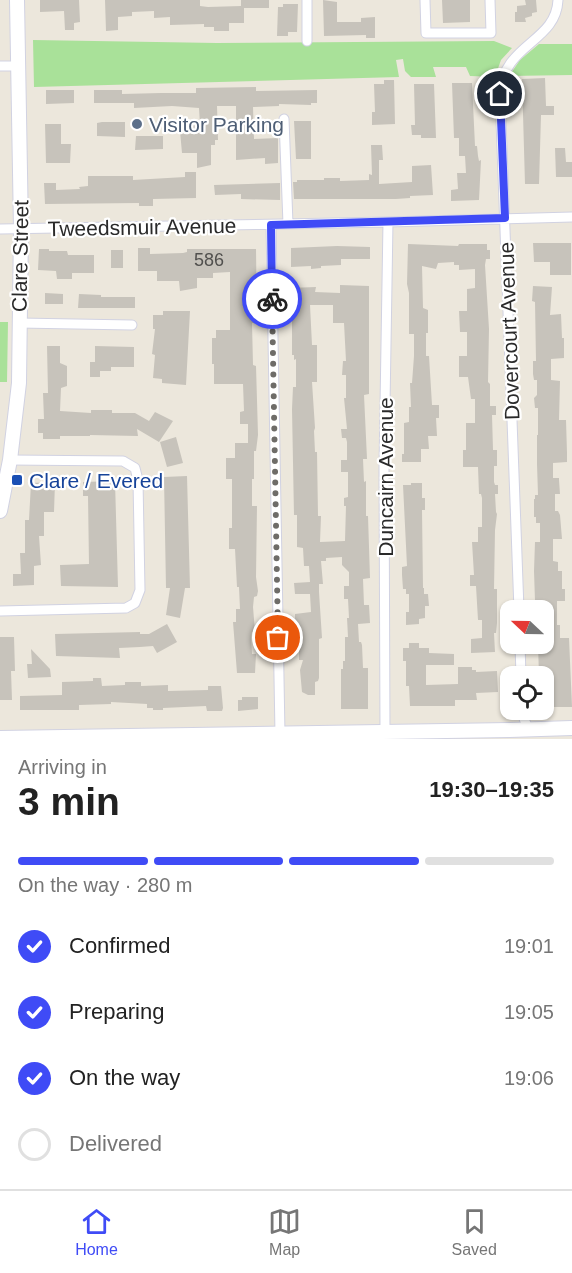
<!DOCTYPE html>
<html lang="en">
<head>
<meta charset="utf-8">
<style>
  :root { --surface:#fff; --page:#f2f2f2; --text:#222; --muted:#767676; --line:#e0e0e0; --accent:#3f4bf6 }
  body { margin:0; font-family:Helvetica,sans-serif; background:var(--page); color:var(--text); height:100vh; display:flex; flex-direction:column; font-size:22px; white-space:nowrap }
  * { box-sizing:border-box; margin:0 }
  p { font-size:20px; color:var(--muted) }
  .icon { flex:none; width:33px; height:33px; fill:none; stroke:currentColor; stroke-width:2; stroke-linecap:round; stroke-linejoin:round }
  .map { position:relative; height:739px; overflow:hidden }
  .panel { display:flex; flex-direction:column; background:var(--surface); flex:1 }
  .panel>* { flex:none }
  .needle { width:39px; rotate:292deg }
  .tools { position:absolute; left:500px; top:600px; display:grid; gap:12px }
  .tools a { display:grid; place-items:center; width:54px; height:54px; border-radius:12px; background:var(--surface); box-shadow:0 2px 4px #0004; font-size:30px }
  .pin { position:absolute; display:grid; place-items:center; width:51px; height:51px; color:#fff; margin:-26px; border:3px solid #fff; border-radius:50%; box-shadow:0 2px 6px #0007 }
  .courier { position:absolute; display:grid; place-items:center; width:60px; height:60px; margin:-30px; border:4px solid #3f4bf6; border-radius:50%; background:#fff; color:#222; box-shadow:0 2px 8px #0007 }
  .headline em { font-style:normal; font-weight:600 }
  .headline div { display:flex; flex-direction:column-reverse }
  .headline { display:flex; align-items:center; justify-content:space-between; height:102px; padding:0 18px }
  h1 { font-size:39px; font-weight:600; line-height:45px }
  .bar { display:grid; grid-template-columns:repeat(4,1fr); gap:9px 6px; align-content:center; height:72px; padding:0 18px }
  .bar i { height:8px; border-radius:4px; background:var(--line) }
  .bar .on { background:var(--accent) }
  .bar p { grid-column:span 4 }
  ol { padding:0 18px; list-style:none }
  li { display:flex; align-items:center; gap:18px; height:66px }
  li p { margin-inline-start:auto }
  li .icon { padding:6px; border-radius:50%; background:var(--accent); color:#fff; stroke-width:4 }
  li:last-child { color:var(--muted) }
  li i { width:33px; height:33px; border:3px solid var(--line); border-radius:50% }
  .menu { display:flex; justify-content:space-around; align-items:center; height:84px; border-top:2px solid var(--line); background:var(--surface); font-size:16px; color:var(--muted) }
  .menu a { display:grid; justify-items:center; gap:3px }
  .menu .on { color:var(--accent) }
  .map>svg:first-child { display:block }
  .green { fill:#a9e199 }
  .building { fill:#c7c3bb; fill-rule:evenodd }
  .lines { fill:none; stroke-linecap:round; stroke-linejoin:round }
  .street-casing { stroke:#d1d2e2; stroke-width:11 }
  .secondary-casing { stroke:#d1d2e2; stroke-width:16 }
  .street { stroke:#fff; stroke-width:9 }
  .secondary { stroke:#fff; stroke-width:14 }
  .done { stroke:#6e6c68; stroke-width:6; stroke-dasharray:0 10.8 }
  .route { stroke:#3f4bf6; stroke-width:8 }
  .service-dot { fill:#5c6f8a; stroke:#fff; stroke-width:2 }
  .transit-dot { fill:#1a4fb4; stroke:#fff; stroke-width:2 }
  .labels { text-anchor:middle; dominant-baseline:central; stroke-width:4.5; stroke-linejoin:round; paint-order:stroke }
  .number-label { font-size:18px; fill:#51504e }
  .service-label { font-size:21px; fill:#4e5e75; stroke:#fff; text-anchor:start }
  .street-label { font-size:21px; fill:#2a2a2a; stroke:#fff }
  .transit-label { font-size:21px; fill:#164399; stroke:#fff; text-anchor:start }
</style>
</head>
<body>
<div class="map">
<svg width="572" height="739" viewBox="0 0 572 739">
  <rect width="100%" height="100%" fill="#ece7dc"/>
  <path class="green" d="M33 40 217 43 494 41 512 48 501 60 495 77 470 76 466 67H433L436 77H411L405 71 403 59 396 60 399 77 34 87Z
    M539 44H572V75L509 76 520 60Z
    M0 322H8L7 382H0Z"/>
  <path class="building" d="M40 0H79L80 22 74 23V30H65L64 11 40 12Z
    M105 0H200V6L208 7 241 6V0H269V8H244V23H229V31H214V27H204V24L170 25V17L154 18V11L132 12V16L118 17V30L106 31Z
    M323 0 337 2V22H361V18L375 17V38H366V35L324 36Z
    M442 0H470V22L443 23Z
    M525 0H536L537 12 532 13V16L525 18 526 22H515V12H517V6L526 5Z
    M283 4H298L297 32H288V36H277L278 7H283Z
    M545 78 546 106H554V115H541L539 184H525L522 79Z
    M384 80H394L395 124 372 125V112H375L374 84H384Z
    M452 83H472L475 146H477L478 156 479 161 481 160 479 200 451 201V190L458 189 457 173H466L465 156H459V138H454Z
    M414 84H434L436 138H421V135H412L411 125H415Z
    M256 87V91L317 90V103H311V105L279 104V106L253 107 254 139 278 138V163L265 164V158L236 160V106H217L218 140H215V145H211V165L197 168V153H182L180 131 181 126 200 125 199 108 172 106 134 108V103H94V90H122V94L161 93H196V88Z
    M46 90H74V103L46 104Z
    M294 121H311V159H296Z
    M102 122H125V137L97 136V123Z
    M45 124H61V144H71L70 163H46Z
    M136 136H163V149L135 150Z
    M371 145H382L383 160H379V184L412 182V166L431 165 433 195 410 196V198L396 199H294L293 182H297V180H324V178H340V181L369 180V174L372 175Z
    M555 148H565L566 162H572V177H556Z
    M185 172H196V198L153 199V206H139V203L45 204 44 183H56V190L80 189 79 187 88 186V176H133V180L185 177Z
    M280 183V200L241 199V194L215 195 214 185Z
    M533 243H571V275H550V262H534Z
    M408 244 458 246 459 244H487V250H490V259H486L485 265 489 329 488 382 490 384V406H496V415H492L493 450H497V466H494V482L495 485H498V494H495L496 512 497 514 495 530 494 589H497V623L496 633H494L495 652 471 653V639L482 638V620H478L476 586H470V575H474L472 542H478V527H482V498L481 494H479L478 467H463V450H466V423H475V399H471L468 377H459V356H467V332H460L459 311H467V289L475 288V269L459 270V265H454V262L438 263 436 269 422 266 423 308 428 310V333H426V356H429L432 405H439V418H436L437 436H428L429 449H421V462H402V454H404V423L409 422V407H411L410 383H412L414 356V334H409V293L407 284Z
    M337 246 370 247V259H341V265L321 266V268L311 269V266L291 267V248Z
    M138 248H150V254L183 253 187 252V249H256L257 323H252L253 365 256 366 258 435 256 451H254V479H252V506H257L256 577 258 591 257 596 254 597 253 607 255 632H252L251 638 252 654H256L255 673H237L233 622H236V609H240L239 587H237L235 549H229V528H232V479H226V458H235V443H248V424H240V412L244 411 243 384H214V364H212V338H216V330H230V272L213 273V278H197V288L180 291 179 281H157V271H138Z
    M39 249H49V251H67L68 255H94V273H72V279H57L56 271 38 270Z
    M111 250H123V268H111Z
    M340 285 369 286V394L364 395 367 459H363L364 482 366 481V516H368L370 578 363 579 364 605H369L370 623 358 624 359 642H361L362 645 363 668H368V709H341V669H343V661H345V637H348L347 618H349L348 599H344V586H349V572L342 565V557L326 558V561H321L323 584H319V592L322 638 319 639V678L318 681 315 682V695H308L302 692 300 670 303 660H299V624H295V614L311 612 310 594H295L294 583 310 582 309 566H304L303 548 297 547V515H294L292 409 293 387H296V359L294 360V355H292V316H288L289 288 316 287 315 292 340 293ZM310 305H333V323H344L346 361H343L342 375H346V398H344L347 429H341L342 438H346L347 442V460H341V472H348V497L344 498V506H346L345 541 320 542 321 516H318L317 452H315L314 431 315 428 312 382H317V345H312Z
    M533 286 552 287 550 315 561 314 562 338H564V358L551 359V380L560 381 559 420H566L567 453V462L553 463V478H559V480L560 494H555V511H558L560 515 562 539H553V561L558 562V571H562V589H565V601H557V625H560V638H569L572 707H543V676H539L538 644H543V610H538V601H535L534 571 535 542H540V523H536V517H534V499H535V495H538L537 464V435H538V408H535L534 398 537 395V380H534L533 374V361H536L535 302 532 301Z
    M45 293 63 294V304H45Z
    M79 294 101 295V297H135V308H78Z
    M163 311H190L186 385 162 383V379L153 378 155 355 152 354 155 329H153V315H163Z
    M47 346H60V363L67 366V386L61 388 60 411 91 413V410H112V413H135L149 421 155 412 173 421 159 442 137 429 138 436 90 435V436H60V439H43V433H38V419H44L43 393H48Z
    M95 346 134 347V367H111V371H100V377H90V362H95Z
    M176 437 183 463 167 467 160 442Z
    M187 476 190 588H185L180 618 166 615 170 588H166L164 477Z
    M115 481 118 587 61 586 60 565 89 564 88 496H83V482Z
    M55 482 54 512H44V536H39L41 565 34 566V585L13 586V574H21L20 553H25V520H29L31 483Z
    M411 483H422V498H425V510H422L423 588H424V594H428L429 606H425V618L419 619V624L406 625V612H409V594H406V589H403L402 575V567L407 566 403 485H411Z
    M167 624 177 642 157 653 153 646 140 647 119 648 120 658 56 656 55 634 140 632V634H149Z
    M0 637H14L15 671H11L12 700H0Z
    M409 643H419V648H429V653L454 654V665H426V685L458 684V667H472V670H476V672L497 671 498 692 476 693 477 700H455V706H410L409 686H406V661H403V648H409Z
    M31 649 50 669 51 677 28 678 27 664H32Z
    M93 678H101L102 686 125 685V682H141V686L168 685V691L208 690V686H221L223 708 222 711H207L206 706 163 708V710H153V708H147V704L111 702V704L79 705V710H20V696L62 695V682L93 681Z
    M242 697H258V709L238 711V700H242Z"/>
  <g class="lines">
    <defs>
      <path id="street" d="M307 0V41
        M425 0 426 33H491L490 0
        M0 66H17
        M284 119 288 224
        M271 225 280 734
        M0 229 388 222 572 217
        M19 323 132 325
        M519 610 500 94C503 43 556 43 558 0
        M0 611 126 608 135 603 140 590 138 480 135 468 123 461 10 460
        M520 644 521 676
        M523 710V716L528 729
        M385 732 384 467 388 222"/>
      <path id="secondary" d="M0 511 10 460 19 383 21 229 17 0
        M0 738 510 730 572 728"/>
    </defs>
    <use href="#street" class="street-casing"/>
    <use href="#secondary" class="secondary-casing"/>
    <use href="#street" class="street"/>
    <use href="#secondary" class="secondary"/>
  </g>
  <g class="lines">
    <path class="done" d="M272 299 278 638"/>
    <path class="route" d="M272 299 271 225 505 218 500 94"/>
  </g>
  <circle class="service-dot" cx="137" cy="124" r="6"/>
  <rect class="transit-dot" x="11" y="474" width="12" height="12" rx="3"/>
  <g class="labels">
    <g class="number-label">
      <text x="209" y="260">586</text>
    </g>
    <g class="service-label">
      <text x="149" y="124">Visitor Parking</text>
    </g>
    <g class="street-label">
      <text transform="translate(142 227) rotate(-1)">Tweedsmuir Avenue</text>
      <text transform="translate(20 256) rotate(-89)">Clare Street</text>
      <text transform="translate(509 331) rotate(-92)">Dovercourt Avenue</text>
      <text transform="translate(385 477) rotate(-90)">Duncairn Avenue</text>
    </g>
    <g class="transit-label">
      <text x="29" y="480">Clare / Evered</text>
    </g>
  </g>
</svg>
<div class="tools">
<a><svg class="needle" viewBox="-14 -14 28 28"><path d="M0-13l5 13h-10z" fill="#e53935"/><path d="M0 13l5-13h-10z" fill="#767676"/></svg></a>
<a><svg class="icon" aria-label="locate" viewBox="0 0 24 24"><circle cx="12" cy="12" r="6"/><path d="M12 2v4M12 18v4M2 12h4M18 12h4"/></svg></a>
</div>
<div class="pin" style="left:278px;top:638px;background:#ea580c"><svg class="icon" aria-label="bag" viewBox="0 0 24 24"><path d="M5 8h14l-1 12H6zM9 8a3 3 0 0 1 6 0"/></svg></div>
<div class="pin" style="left:500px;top:94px;background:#1f2937"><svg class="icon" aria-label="home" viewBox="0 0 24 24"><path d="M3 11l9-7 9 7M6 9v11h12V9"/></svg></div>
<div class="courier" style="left:272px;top:299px"><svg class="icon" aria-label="bike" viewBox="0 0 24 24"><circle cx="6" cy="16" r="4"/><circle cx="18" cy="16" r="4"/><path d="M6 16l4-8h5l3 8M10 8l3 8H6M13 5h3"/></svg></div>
</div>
<section class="panel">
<div class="headline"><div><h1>3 min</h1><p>Arriving in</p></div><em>19:30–19:35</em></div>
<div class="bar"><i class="on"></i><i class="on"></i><i class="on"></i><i></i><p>On the way · 280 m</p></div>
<ol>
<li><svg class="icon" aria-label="check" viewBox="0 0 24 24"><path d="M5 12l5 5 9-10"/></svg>Confirmed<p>19:01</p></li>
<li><svg class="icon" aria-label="check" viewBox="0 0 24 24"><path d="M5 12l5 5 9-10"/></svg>Preparing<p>19:05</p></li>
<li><svg class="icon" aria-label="check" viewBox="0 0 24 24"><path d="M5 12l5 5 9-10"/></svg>On the way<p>19:06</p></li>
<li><i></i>Delivered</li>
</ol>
</section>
<nav class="menu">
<a class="on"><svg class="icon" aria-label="home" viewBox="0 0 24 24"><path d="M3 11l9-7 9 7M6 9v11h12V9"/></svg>Home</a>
<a><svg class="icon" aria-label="map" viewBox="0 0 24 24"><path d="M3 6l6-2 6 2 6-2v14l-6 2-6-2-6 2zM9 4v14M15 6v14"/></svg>Map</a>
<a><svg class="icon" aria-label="saved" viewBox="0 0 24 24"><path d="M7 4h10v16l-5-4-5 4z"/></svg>Saved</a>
</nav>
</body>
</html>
